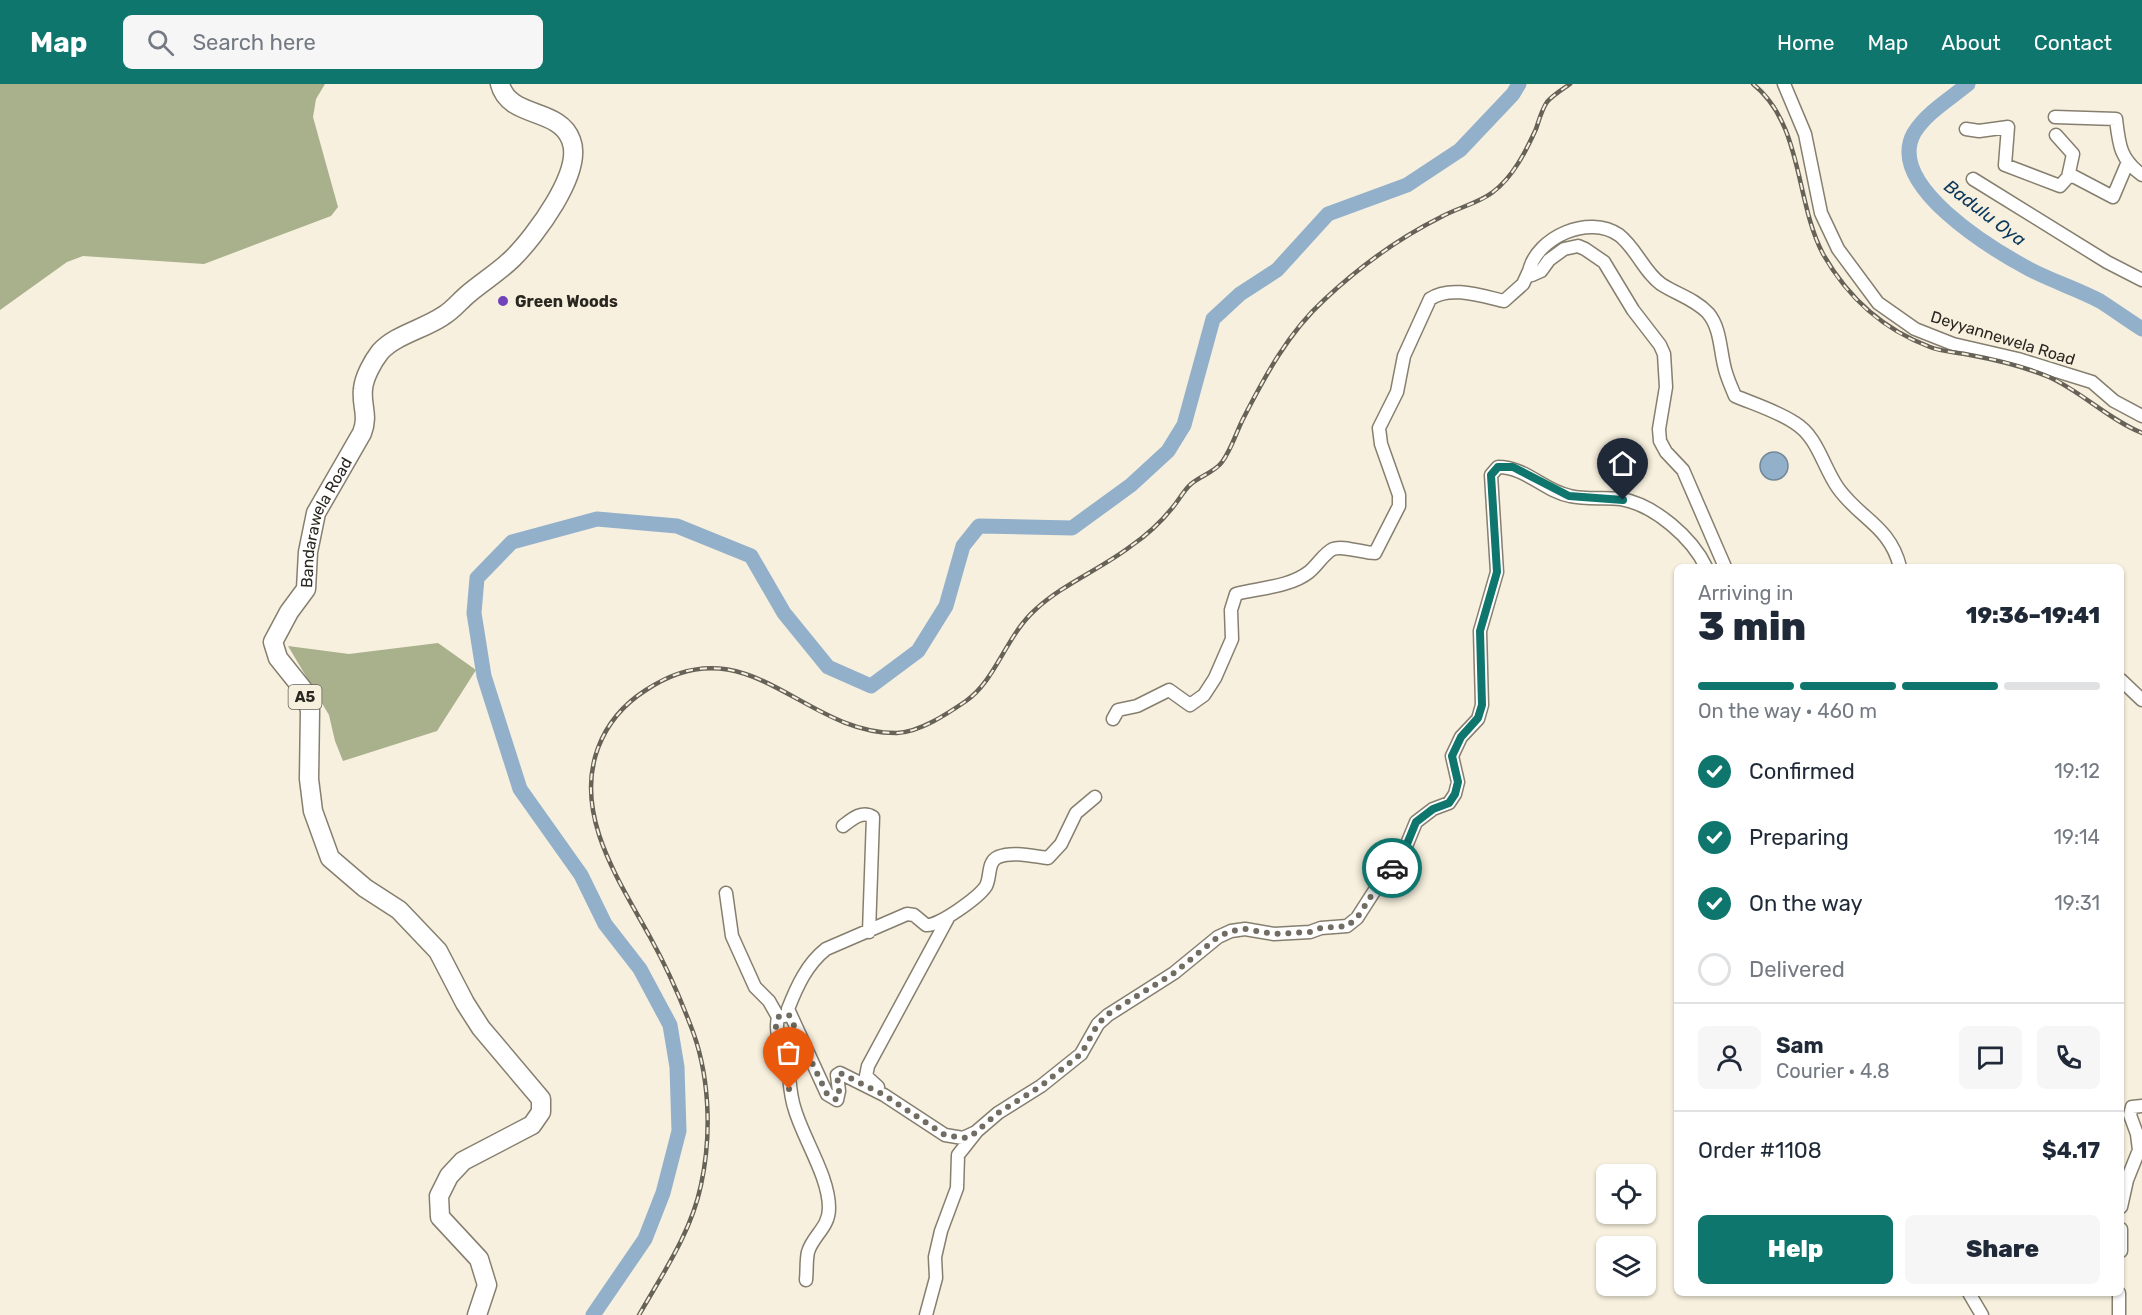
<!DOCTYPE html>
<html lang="en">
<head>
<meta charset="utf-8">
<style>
  :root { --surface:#fff; --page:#f6f6f7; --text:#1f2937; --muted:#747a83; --line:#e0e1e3; --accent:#0f766e }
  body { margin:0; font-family:Rubik,sans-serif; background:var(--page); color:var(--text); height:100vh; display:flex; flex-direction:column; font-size:22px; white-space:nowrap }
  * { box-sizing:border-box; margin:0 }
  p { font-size:20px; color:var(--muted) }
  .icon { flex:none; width:33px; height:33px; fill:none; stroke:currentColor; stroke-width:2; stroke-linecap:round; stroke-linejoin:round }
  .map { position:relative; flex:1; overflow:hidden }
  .drawer { position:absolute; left:1674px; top:480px; width:450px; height:732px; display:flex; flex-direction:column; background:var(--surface); border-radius:9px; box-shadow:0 2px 4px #0004 }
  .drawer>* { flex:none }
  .fabs { position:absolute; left:1596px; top:1080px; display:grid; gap:12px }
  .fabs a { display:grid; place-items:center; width:60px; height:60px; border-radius:9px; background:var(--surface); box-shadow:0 2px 4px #0004; font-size:30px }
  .pin { position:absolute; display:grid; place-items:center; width:51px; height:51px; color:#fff; margin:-62px -26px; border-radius:50% 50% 50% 0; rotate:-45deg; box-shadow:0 0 6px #0007 }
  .pin .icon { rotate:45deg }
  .courier { position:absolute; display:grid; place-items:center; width:60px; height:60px; margin:-30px; border:4px solid #0f766e; border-radius:50%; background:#fff; color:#222; box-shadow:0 2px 8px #0007 }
  .overview em { font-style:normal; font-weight:800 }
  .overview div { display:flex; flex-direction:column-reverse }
  .overview { display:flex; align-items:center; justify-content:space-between; height:102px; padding:0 24px }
  h1 { font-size:39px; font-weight:800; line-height:45px }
  .bar { display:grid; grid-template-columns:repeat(4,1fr); gap:9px 6px; align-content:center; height:72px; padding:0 24px }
  .bar i { height:8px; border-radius:4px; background:var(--line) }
  .bar .current { background:var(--accent) }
  .bar p { grid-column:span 4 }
  .line { display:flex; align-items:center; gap:15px; padding:0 24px; border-top:2px solid var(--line) }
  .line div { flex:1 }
  .round { display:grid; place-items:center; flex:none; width:63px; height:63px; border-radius:9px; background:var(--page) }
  ol { padding:0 24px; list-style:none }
  li { display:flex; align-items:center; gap:18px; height:66px }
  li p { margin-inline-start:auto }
  li .icon { padding:6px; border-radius:50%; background:var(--accent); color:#fff; stroke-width:4 }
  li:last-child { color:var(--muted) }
  li i { width:33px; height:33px; border:3px solid var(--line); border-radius:50% }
  .cta { display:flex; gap:12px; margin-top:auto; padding:12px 24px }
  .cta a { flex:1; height:69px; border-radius:9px; background:var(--accent); color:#fff; font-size:24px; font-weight:800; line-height:69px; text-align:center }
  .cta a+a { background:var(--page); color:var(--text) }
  header { display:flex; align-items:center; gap:36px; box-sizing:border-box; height:84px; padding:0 30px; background:var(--accent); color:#fff }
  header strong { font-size:28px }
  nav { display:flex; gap:33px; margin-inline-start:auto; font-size:21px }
  .search { width:420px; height:54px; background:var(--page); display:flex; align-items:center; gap:15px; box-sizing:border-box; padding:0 21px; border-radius:9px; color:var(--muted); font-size:22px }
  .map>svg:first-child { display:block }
  .forest { fill:#a9b08c }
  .water { fill:#93b0cb; stroke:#738798; stroke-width:1.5 }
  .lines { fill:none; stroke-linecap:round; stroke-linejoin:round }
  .river { stroke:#93b0cb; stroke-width:15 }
  .minor-casing { stroke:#867f6f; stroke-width:15 }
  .highway-casing { stroke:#867f6f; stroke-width:21 }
  .minor { stroke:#fff; stroke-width:12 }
  .highway { stroke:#fff; stroke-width:18 }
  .rail-casing { stroke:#666258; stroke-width:4.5 }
  .rail { stroke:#f7f0de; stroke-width:2; stroke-dasharray:7; stroke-linecap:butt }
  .done { stroke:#716d62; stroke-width:6; stroke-dasharray:0 10.8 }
  .route { stroke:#0f766e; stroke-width:8 }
  .poi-dot { fill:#7043bb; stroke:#f7f0de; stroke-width:2 }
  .labels { text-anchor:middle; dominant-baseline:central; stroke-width:5; stroke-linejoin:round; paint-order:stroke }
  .shield { fill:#f7f0de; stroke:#676359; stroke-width:1.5 }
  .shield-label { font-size:15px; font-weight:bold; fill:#292720 }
  .poi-label { font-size:16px; font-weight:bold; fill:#292720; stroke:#f7f0de; text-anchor:start }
  .street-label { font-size:16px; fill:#292720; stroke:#f7f0de }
  .water-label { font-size:18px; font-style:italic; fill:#09375c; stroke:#f7f0de }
</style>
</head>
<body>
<header>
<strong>Map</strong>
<div class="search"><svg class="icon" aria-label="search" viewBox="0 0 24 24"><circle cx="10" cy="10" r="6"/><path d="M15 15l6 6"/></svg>Search here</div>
<nav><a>Home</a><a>Map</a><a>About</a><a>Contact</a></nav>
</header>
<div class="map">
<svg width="2142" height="1231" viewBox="0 0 2142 1231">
  <rect width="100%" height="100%" fill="#f7f0de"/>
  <path class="forest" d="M0 0H325L316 15 313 33 338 123 331 132 204 180 83 172 67 178 0 226Z
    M438 559 476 586 437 647 343 677 335 657 329 631 288 562 349 570Z"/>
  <path class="water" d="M1760 382a14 14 0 1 1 28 0a14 14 0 1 1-28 0Z"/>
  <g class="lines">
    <path class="river" d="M1968 0C1951 14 1926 29 1914 49 1885 101 1992 165 2029 185 2052 197 2077 205 2100 217 2114 226 2128 236 2142 245
      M593 1231 645 1155 663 1109 679 1047 677 983 670 941 640 885 605 840 581 791 520 705 484 592 474 529 477 494 512 458 597 435 677 442 751 472 784 529 828 583 871 602 918 567 946 522 963 462 979 442 1072 444 1131 401 1168 367 1184 341 1213 235 1240 210 1277 186 1328 130 1407 101 1460 66 1513 10 1519 0"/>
    <defs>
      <path id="minor" d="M1784 0 1805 50 1821 129 1838 165 1878 219 1915 245 1953 260 2018 275 2092 298 2114 317 2142 332
        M2055 33 2116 35C2119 61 2120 75 2142 91
        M1966 45 1979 47 2008 43 2005 81 2060 102 2068 93 2073 92 2113 113 2127 80
        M2056 51 2073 70 2068 93
        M1973 95 2107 178 2142 196
        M1725 483 1683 386 1666 368 1660 357 1659 345 1666 303 1664 270 1660 261 1633 226 1604 178 1585 165 1578 162 1564 165 1549 176 1541 187 1532 191 1529 187C1537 153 1589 130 1619 151 1636 164 1644 188 1661 200 1676 210 1695 215 1708 229 1720 243 1720 264 1724 281 1726 292 1731 302 1735 312 1754 320 1777 327 1795 339 1818 353 1823 383 1838 404 1860 435 1890 442 1900 483
        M2121 596 2142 616
        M1113 635 1118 626 1137 622 1169 606 1190 621 1204 611 1215 594 1232 555 1231 526 1236 510C1259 504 1290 503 1309 488 1317 482 1324 469 1333 465 1342 461 1364 469 1375 469L1399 422V411L1381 360 1379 344 1397 308 1404 272 1430 215C1450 201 1482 212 1504 217L1523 200 1529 187
        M843 742C852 735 862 726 873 733L869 848
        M726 809 732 852 755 903 769 917 778 933
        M789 931 778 933C774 953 783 958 787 976 790 993 789 1009 795 1026 804 1056 829 1093 829 1124 829 1144 813 1151 808 1168 806 1177 807 1187 806 1196
        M878 1003 866 992 868 982 948 834
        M976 1048 963 1054 945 1051 884 1011 840 989 837 991 839 1007 837 1016 827 1010 788 925C797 902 807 880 826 865L907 830 914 831 926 841C938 843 979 813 986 802 991 793 987 778 998 773 1013 767 1032 772 1048 774L1061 760 1076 729 1095 713
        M2121 1123 2127 1096 2139 1066 2137 1050 2130 1031 2132 1023 2142 1022
        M2121 1145V1167
        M1969 1209 1982 1231
        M926 1231 936 1194 935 1173 941 1147 957 1104 958 1071 977 1047 998 1029 1041 1002 1081 970 1098 940 1108 931 1174 889 1218 853 1231 847 1245 845 1274 850 1310 848 1321 844 1347 842 1357 834 1384 792 1400 777 1416 738 1433 725 1449 719 1455 710 1458 698 1452 672 1461 653 1478 635 1482 621 1480 547 1497 488 1491 391 1498 383C1526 383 1544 407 1570 412 1587 416 1605 413 1621 415 1655 421 1692 454 1706 483
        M2119 1231V1209"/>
      <g id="highway">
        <path id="s1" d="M477 1231 487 1201 479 1175 440 1133 439 1112 449 1092 463 1077 532 1041 541 1028V1015L481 944 465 919 438 867 399 826 365 804 330 774 313 727 309 695 310 626 302 604 278 574 273 558 289 528 306 505 308 468 316 429 362 349C369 331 361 322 363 305 364 293 373 277 380 268 395 251 424 245 443 232 452 227 459 218 467 211 482 198 499 188 513 174 534 153 584 88 571 56 559 23 509 35 500 0"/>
      </g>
    </defs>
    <use href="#minor" class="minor-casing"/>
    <use href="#highway" class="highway-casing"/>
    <use href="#minor" class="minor"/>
    <use href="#highway" class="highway"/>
    <defs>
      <path id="rail" d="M1753 0C1803 40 1795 117 1823 170 1848 214 1882 245 1930 263 1942 268 1957 268 1970 271 1997 276 2023 282 2049 293 2082 308 2108 335 2142 349
        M639 1231C663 1189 691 1149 701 1101 712 1050 710 989 690 940 679 911 665 880 650 853 620 798 573 731 598 664 607 640 624 620 646 606 748 538 802 650 897 649 920 648 947 630 966 617 996 596 1006 552 1035 526 1063 500 1101 485 1131 462 1147 451 1161 438 1173 423 1179 416 1184 406 1191 400 1200 392 1215 388 1222 378 1231 366 1236 349 1243 335 1265 292 1288 249 1324 216 1358 184 1399 154 1441 133 1457 124 1479 119 1493 108 1513 93 1526 67 1536 45 1539 36 1542 25 1547 18 1553 11 1563 5 1570 0"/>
    </defs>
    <use href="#rail" class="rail-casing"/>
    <use href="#rail" class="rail"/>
  </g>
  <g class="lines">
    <path class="done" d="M789 1005 787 976 775 947 778 933 789 931 827 1010 837 1016 839 1007 837 991 840 989 884 1011 945 1051 963 1054 970 1053 998 1029 1041 1002 1081 970 1098 940 1108 930 1174 889 1218 853 1231 847 1245 845 1274 850 1310 848 1321 844 1347 842 1357 834 1384 792 1392 784"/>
    <path class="route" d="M1392 784 1400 777 1416 738 1433 725 1449 719 1455 710 1458 698 1452 672 1461 653 1478 634 1482 621 1480 547 1497 488 1491 391 1498 383H1513L1569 412 1623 416"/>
  </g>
  <circle class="poi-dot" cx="503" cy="217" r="6"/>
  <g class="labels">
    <rect class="shield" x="288.5" y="601" width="33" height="24" rx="4.5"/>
    <g class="shield-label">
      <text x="305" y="613">A5</text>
    </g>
    <g class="poi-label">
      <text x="515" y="217">Green Woods</text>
    </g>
    <g class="street-label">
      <text transform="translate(2003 254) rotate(17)">Deyyannewela Road</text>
      <text stroke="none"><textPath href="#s1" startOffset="974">Bandarawela Road</textPath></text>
    </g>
    <g class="water-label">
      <text transform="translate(1985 129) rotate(37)">Badulu Oya</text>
    </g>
  </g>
</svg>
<div class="fabs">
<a><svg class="icon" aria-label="locate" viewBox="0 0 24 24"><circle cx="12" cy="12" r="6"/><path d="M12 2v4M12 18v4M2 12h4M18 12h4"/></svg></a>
<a><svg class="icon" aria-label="layers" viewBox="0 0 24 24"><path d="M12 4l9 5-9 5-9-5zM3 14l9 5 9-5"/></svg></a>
</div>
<div class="pin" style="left:789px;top:1005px;background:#ea580c"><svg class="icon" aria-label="bag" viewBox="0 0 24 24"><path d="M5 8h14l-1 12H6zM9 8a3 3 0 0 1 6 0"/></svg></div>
<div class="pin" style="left:1623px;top:416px;background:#1f2937"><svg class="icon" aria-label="home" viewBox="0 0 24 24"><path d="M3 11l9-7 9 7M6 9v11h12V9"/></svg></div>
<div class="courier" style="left:1392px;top:784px"><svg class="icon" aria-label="car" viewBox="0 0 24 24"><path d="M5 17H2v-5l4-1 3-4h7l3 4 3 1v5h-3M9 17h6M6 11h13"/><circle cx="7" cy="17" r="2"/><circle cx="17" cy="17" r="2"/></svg></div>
<section class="drawer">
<div class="overview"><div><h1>3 min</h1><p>Arriving in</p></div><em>19:36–19:41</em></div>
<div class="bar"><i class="current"></i><i class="current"></i><i class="current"></i><i></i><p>On the way · 460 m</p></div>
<ol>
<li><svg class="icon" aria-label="check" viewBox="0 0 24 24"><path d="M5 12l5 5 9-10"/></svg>Confirmed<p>19:12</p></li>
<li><svg class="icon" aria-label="check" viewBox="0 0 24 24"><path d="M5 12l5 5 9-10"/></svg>Preparing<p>19:14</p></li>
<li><svg class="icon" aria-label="check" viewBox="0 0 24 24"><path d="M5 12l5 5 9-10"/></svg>On the way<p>19:31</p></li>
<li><i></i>Delivered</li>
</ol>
<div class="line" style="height:108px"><a class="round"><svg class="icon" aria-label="person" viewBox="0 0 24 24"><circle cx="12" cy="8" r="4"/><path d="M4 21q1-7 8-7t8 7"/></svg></a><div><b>Sam</b><p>Courier · 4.8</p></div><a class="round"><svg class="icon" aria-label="chat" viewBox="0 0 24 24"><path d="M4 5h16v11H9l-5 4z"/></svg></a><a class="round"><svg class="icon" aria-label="phone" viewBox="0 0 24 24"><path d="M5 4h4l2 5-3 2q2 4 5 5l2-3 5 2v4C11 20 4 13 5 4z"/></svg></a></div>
<div class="line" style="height:78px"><div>Order #1108</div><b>$4.17</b></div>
<div class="cta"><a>Help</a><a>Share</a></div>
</section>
</div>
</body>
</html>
